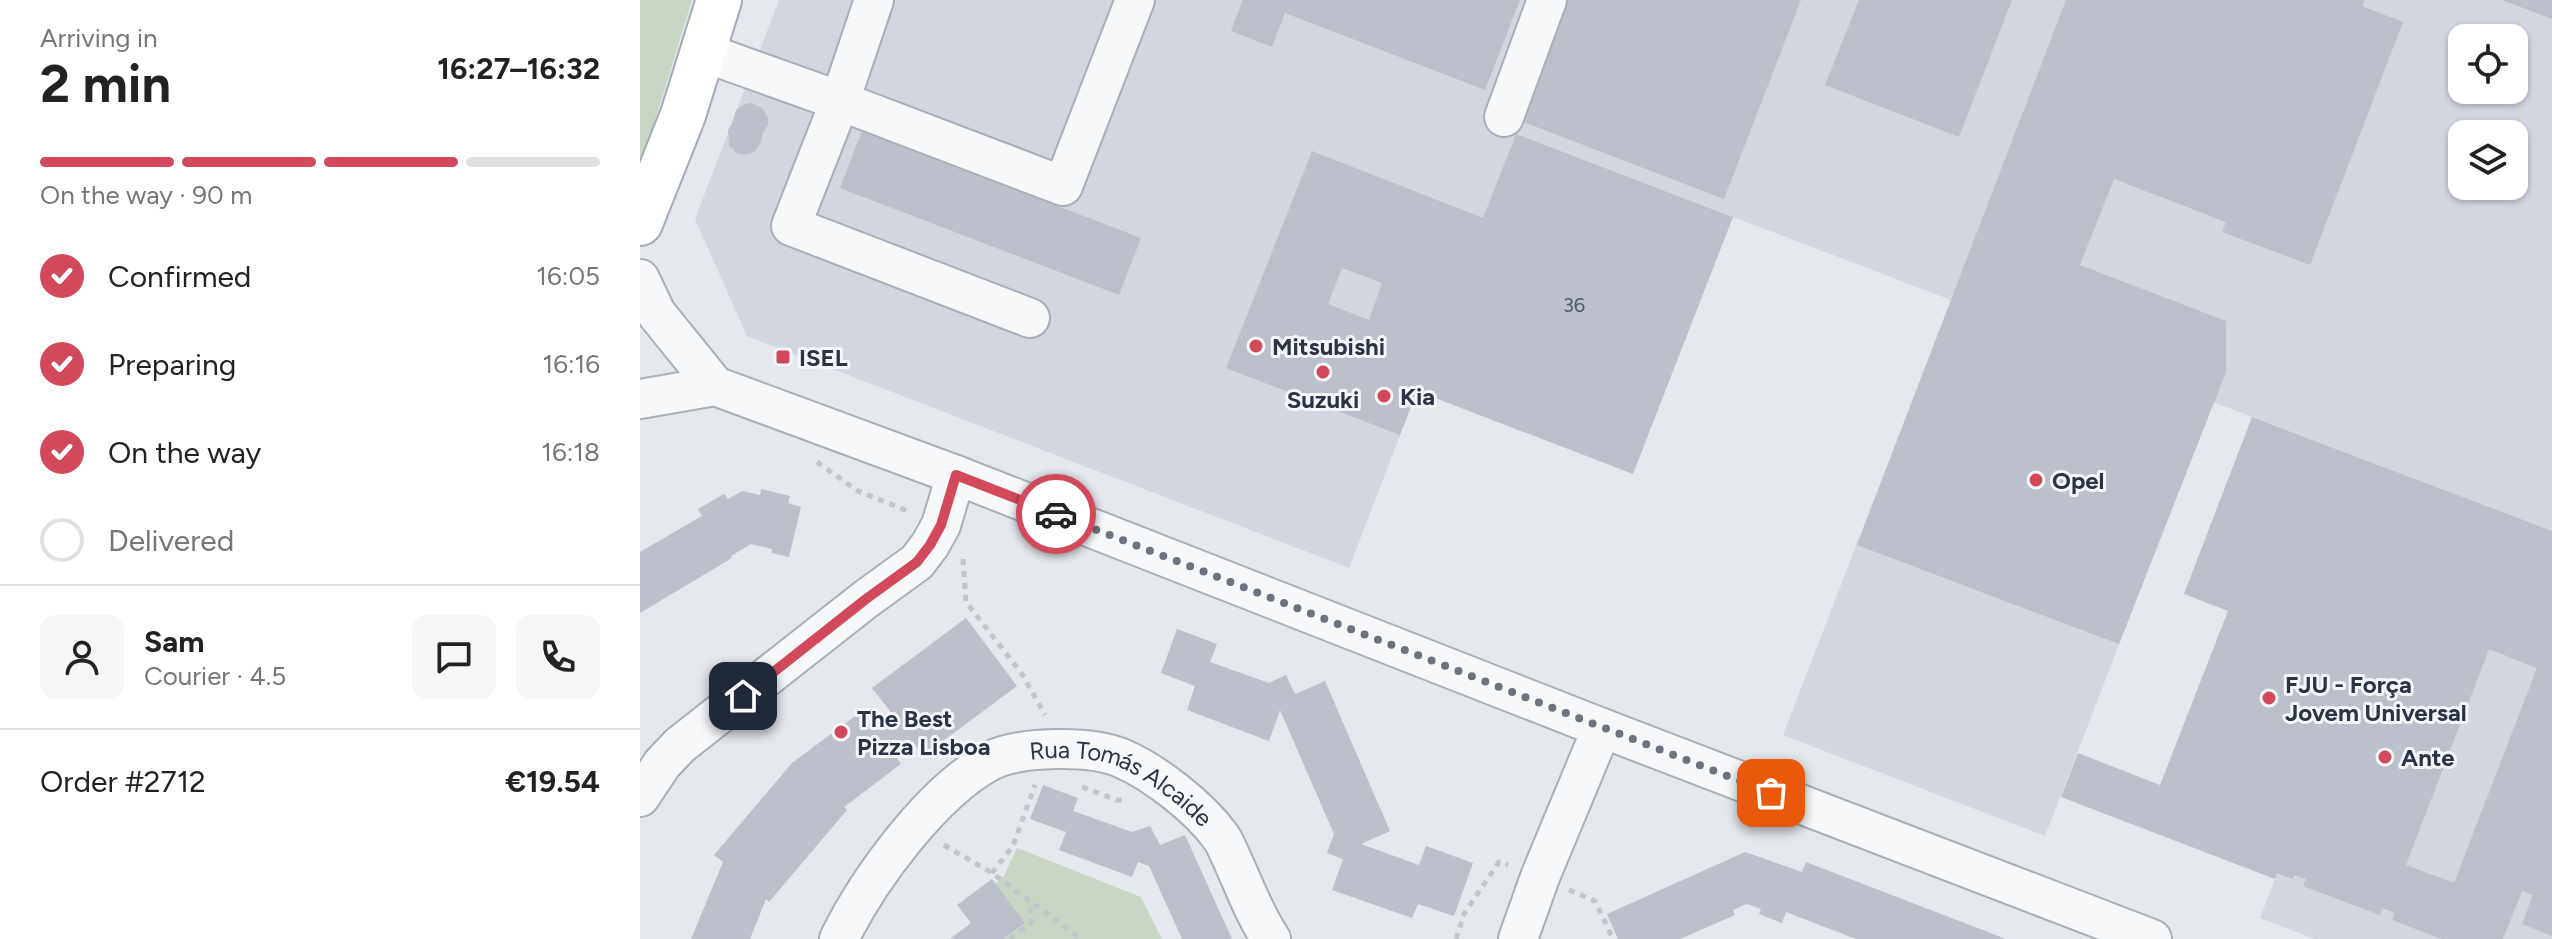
<!DOCTYPE html>
<html lang="en">
<head>
<meta charset="utf-8">
<style>
  :root { --surface:#fff; --page:#f6f6f6; --text:#222; --muted:#767676; --line:#e0e0e0; --accent:#d1495b }
  body { margin:0; font-family:Figtree,sans-serif; background:var(--page); color:var(--text); height:100vh; display:flex; flex-direction:column; font-size:30px; white-space:nowrap }
  * { box-sizing:border-box; margin:0 }
  p { font-size:26px; color:var(--muted) }
  .icon { flex:none; width:44px; height:44px; fill:none; stroke:currentColor; stroke-width:2; stroke-linecap:round; stroke-linejoin:round }
  .map { position:relative; flex:1; overflow:hidden }
  .sheet { display:flex; flex-direction:column; background:var(--surface); width:640px }
  .sheet>* { flex:none }
  .controls { position:absolute; left:1808px; top:24px; display:grid; gap:16px }
  .controls a { display:grid; place-items:center; width:80px; height:80px; border-radius:16px; background:var(--surface); box-shadow:0 2px 6px #0004; font-size:40px }
  .pin { position:absolute; display:grid; place-items:center; width:68px; height:68px; color:#fff; margin:-34px; border-radius:16px; box-shadow:0 4px 12px #0006 }
  .courier { position:absolute; display:grid; place-items:center; width:80px; height:80px; margin:-40px; border:6px solid #d1495b; border-radius:50%; background:#fff; color:#222; box-shadow:0 2px 10px #0007 }
  .summary em { font-style:normal; font-weight:700 }
  .summary div { display:flex; flex-direction:column-reverse }
  .summary { display:flex; align-items:center; justify-content:space-between; height:136px; padding:0 40px }
  h1 { font-size:52px; font-weight:700; line-height:60px }
  .bar { display:grid; grid-template-columns:repeat(4,1fr); gap:12px 8px; align-content:center; height:96px; padding:0 40px }
  .bar i { height:10px; border-radius:6px; background:var(--line) }
  .bar .selected { background:var(--accent) }
  .bar p { grid-column:span 4 }
  .line { display:flex; align-items:center; gap:20px; padding:0 40px; border-top:2px solid var(--line) }
  .line div { flex:1 }
  .round { display:grid; place-items:center; flex:none; width:84px; height:84px; border-radius:16px; background:var(--page) }
  ol { padding:0 40px; list-style:none }
  li { display:flex; align-items:center; gap:24px; height:88px }
  li p { margin-inline-start:auto }
  li .icon { padding:8px; border-radius:50%; background:var(--accent); color:#fff; stroke-width:4 }
  li:last-child { color:var(--muted) }
  li i { width:44px; height:44px; border:4px solid var(--line); border-radius:50% }
  main { display:flex; flex:1; min-height:0 }
  .map>svg:first-child { display:block }
  .built { fill:#d2d6de; fill-rule:evenodd }
  .green { fill:#c9d6c5 }
  .building { fill:#bbc0ca; fill-rule:evenodd }
  .lines { fill:none; stroke-linecap:round; stroke-linejoin:round }
  .minor-casing { stroke:#a9aeb7; stroke-width:42 }
  .major-casing { stroke:#a3abb8; stroke-width:48 }
  .path { stroke:#c2c5cb; stroke-width:5; stroke-dasharray:6 6; stroke-linecap:butt }
  .minor { stroke:#f7f8fa; stroke-width:38 }
  .major { stroke:#fff; stroke-width:44 }
  .done { stroke:#6c737f; stroke-width:8; stroke-dasharray:0 14.4 }
  .route { stroke:#d1495b; stroke-width:10 }
  .poi-dot { fill:#d1495b; stroke:#f4f6f9; stroke-width:3 }
  .labels { text-anchor:middle; dominant-baseline:central; stroke-width:6; stroke-linejoin:round; paint-order:stroke }
  .number-label { font-size:20px; fill:#4f5766 }
  .poi-label { font-size:24px; font-weight:bold; fill:#2b3445; stroke:#f4f6f9; text-anchor:start }
  .street-label { font-size:24px; fill:#2b3445; stroke:#f4f6f9 }
</style>
</head>
<body>
<main>
<section class="sheet">
<div class="summary"><div><h1>2 min</h1><p>Arriving in</p></div><em>16:27–16:32</em></div>
<div class="bar"><i class="selected"></i><i class="selected"></i><i class="selected"></i><i></i><p>On the way · 90 m</p></div>
<ol>
<li><svg class="icon" aria-label="check" viewBox="0 0 24 24"><path d="M5 12l5 5 9-10"/></svg>Confirmed<p>16:05</p></li>
<li><svg class="icon" aria-label="check" viewBox="0 0 24 24"><path d="M5 12l5 5 9-10"/></svg>Preparing<p>16:16</p></li>
<li><svg class="icon" aria-label="check" viewBox="0 0 24 24"><path d="M5 12l5 5 9-10"/></svg>On the way<p>16:18</p></li>
<li><i></i>Delivered</li>
</ol>
<div class="line" style="height:144px"><a class="round"><svg class="icon" aria-label="person" viewBox="0 0 24 24"><circle cx="12" cy="8" r="4"/><path d="M4 21q1-7 8-7t8 7"/></svg></a><div><b>Sam</b><p>Courier · 4.5</p></div><a class="round"><svg class="icon" aria-label="chat" viewBox="0 0 24 24"><path d="M4 5h16v11H9l-5 4z"/></svg></a><a class="round"><svg class="icon" aria-label="phone" viewBox="0 0 24 24"><path d="M5 4h4l2 5-3 2q2 4 5 5l2-3 5 2v4C11 20 4 13 5 4z"/></svg></a></div>
<div class="line" style="height:104px"><div>Order #2712</div><b>€19.54</b></div>
</section>
<div class="map">
<svg width="1912" height="939" viewBox="0 0 1912 939">
  <rect width="100%" height="100%" fill="#e4e7ec"/>
  <path class="built" d="M139 0H1912V939H1675L1620 918 1788 484 1573 402 1405 836 1143 735 1311 300 876 134 709 568 107 336 55 219ZM1822 38H1874V90H1822ZM1822 134H1874V186H1822Z"/>
  <path class="green" d="M0 0H52L11 134 0 163Z
    M377 848 501 897 522 939H363L385 923 355 884 364 876Z"/>
  <path class="building" d="M603 0H880L845 90 645 13 632 47 591 31Z
    M928 0H1161L1084 199 881 121Z
    M1219 0H1372L1319 137 1185 85Z
    M1426 0H1725L1722 6 1763 22 1670 265 1582 232 1586 222 1474 179 1440 265 1586 321V372L1479 644 1217 545Z
    M1862 0H1912V19Z
    M111 103 122 108 128 118V124L122 135 121 142 114 152 109 154H98L89 146 88 130 92 124 96 110 105 104Z
    M222 131 501 238 479 295 200 188Z
    M876 134 1093 217 993 474 777 391 760 435 586 368 672 151 843 218ZM702 268 742 283 729 320 688 304Z
    M1612 417 1912 531V936L1882 924 1893 895 1882 891 1863 939H1802L1752 920 1755 913 1742 908 1740 915 1663 886 1666 879 1654 875 1653 879 1637 873 1635 879 1421 797 1438 753 1520 785 1588 611 1544 594ZM1849 649 1897 668 1814 883 1766 865Z
    M121 489 150 496 148 503 161 507 149 557 132 553V549L111 544 91 556 92 558 0 613V552L62 516 58 509 84 494 88 499 102 491 120 495Z
    M326 618 377 686 283 756 273 742 255 755 261 764 204 807 207 810 129 902 126 899 110 939H51L83 862 74 855 152 763 222 711 235 728 253 715 232 688Z
    M537 629 577 644 570 662 629 683 646 675 655 694 685 681 750 831 721 844 779 865 786 846 833 863 814 916 778 904 772 918 692 890 703 859 687 853 694 834 640 710 629 741 547 710 555 686 521 673Z
    M403 785 438 798 433 811 492 832 510 826 520 845 545 835 592 939H542L509 866 498 862 492 877 419 850 426 832 390 819Z
    M1105 852 1162 872 1166 862 1366 939H1216L1146 912 1142 923 1119 914 1121 909 1107 904 1093 910 1095 915 1040 939H978L967 914Z
    M352 879 385 923 363 939H310L331 923 317 905Z"/>
  <g class="lines">
    <defs>
      <g id="minor">
        <path d="M63 52 200 101 234 0"/>
        <path d="M864 117 907 0"/>
        <path d="M0 279 16 313 75 386"/>
        <path d="M390 318 151 226 200 101 423 186 495 0"/>
        <path d="M0 399 75 386 316 475 962 728 1512 939"/>
        <path d="M0 797 22 764 40 745 226 599 277 562 290 545 301 525 316 475"/>
        <path id="s1" d="M199 939C228 880 291 793 350 761 380 746 451 745 481 758 514 772 559 807 580 836 585 842 588 851 591 857 604 885 614 914 631 939"/>
        <path d="M878 939 900 877 962 728"/>
      </g>
      <path id="major" d="M0 223 43 115 79 0"/>
    </defs>
    <use href="#minor" class="minor-casing"/>
    <use href="#major" class="major-casing"/>
    <path class="path" d="M177 462 218 491 270 512
      M323 559 326 602 382 674 405 715
      M442 787 477 800H485
      M304 845 352 873 441 939
      M352 873 373 846 395 785
      M929 890 955 901 973 939
      M370 939 391 923V904
      M816 939 824 914 859 862 868 865"/>
    <use href="#minor" class="minor"/>
    <use href="#major" class="major"/>
  </g>
  <g class="lines">
    <path class="done" d="M416 514 1131 793"/>
    <path class="route" d="M103 696 226 599 277 562 290 545 301 525 316 475 416 514"/>
  </g>
  <g class="poi-dot">
    <circle cx="616" cy="346" r="8"/>
    <rect x="135" y="349" width="16" height="16" rx="4"/>
    <circle cx="683" cy="372" r="8"/>
    <circle cx="744" cy="396" r="8"/>
    <circle cx="1396" cy="480" r="8"/>
    <circle cx="1629" cy="698" r="8"/>
    <circle cx="201" cy="732" r="8"/>
    <circle cx="1745" cy="757" r="8"/>
  </g>
  <g class="labels">
    <g class="number-label">
      <text x="934" y="305">36</text>
    </g>
    <g class="poi-label">
      <text x="632" y="346">Mitsubishi</text>
      <text x="159" y="357">ISEL</text>
      <text x="760" y="396">Kia</text>
      <text x="683" y="399" text-anchor="middle">Suzuki</text>
      <text x="1412" y="480">Opel</text>
      <text x="1645" y="684">FJU - Força<tspan x="1645" dy="28">Jovem Universal</tspan></text>
      <text x="217" y="718">The Best<tspan x="217" dy="28">Pizza Lisboa</tspan></text>
      <text x="1761" y="757">Ante</text>
    </g>
    <g class="street-label">
      <text stroke="none"><textPath href="#s1" startOffset="378">Rua Tomás Alcaide</textPath></text>
    </g>
  </g>
</svg>
<div class="controls">
<a><svg class="icon" aria-label="locate" viewBox="0 0 24 24"><circle cx="12" cy="12" r="6"/><path d="M12 2v4M12 18v4M2 12h4M18 12h4"/></svg></a>
<a><svg class="icon" aria-label="layers" viewBox="0 0 24 24"><path d="M12 4l9 5-9 5-9-5zM3 14l9 5 9-5"/></svg></a>
</div>
<div class="pin" style="left:1131px;top:793px;background:#ea580c"><svg class="icon" aria-label="bag" viewBox="0 0 24 24"><path d="M5 8h14l-1 12H6zM9 8a3 3 0 0 1 6 0"/></svg></div>
<div class="pin" style="left:103px;top:696px;background:#1f2937"><svg class="icon" aria-label="home" viewBox="0 0 24 24"><path d="M3 11l9-7 9 7M6 9v11h12V9"/></svg></div>
<div class="courier" style="left:416px;top:514px"><svg class="icon" aria-label="car" viewBox="0 0 24 24"><path d="M5 17H2v-5l4-1 3-4h7l3 4 3 1v5h-3M9 17h6M6 11h13"/><circle cx="7" cy="17" r="2"/><circle cx="17" cy="17" r="2"/></svg></div>
</div>
</main>
</body>
</html>
